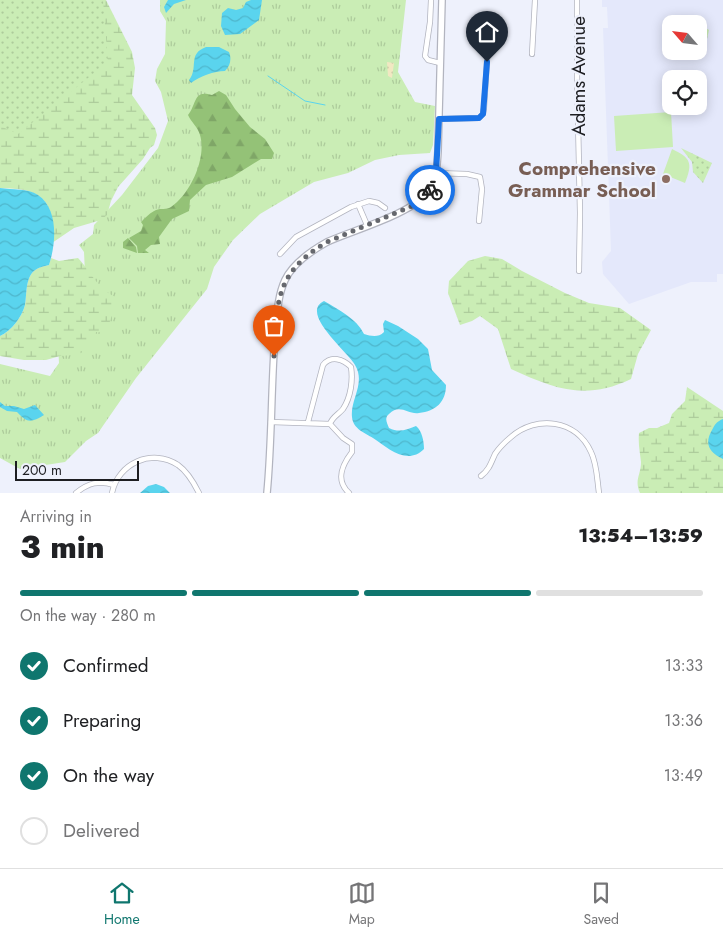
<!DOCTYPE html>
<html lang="en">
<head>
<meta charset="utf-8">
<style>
  :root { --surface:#fff; --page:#f6f6f6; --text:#202124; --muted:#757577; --line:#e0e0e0; --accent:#0f766e }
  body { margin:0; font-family:Jost,sans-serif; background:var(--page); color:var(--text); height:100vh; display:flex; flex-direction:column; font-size:19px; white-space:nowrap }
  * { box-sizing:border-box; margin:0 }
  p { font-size:16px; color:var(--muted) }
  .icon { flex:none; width:28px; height:28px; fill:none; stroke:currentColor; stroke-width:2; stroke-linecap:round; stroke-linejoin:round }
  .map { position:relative; height:493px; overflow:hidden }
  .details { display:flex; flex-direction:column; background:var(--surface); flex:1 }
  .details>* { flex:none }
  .needle { width:32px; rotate:298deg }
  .controls { position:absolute; left:662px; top:15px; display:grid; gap:10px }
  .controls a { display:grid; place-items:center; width:45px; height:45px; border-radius:10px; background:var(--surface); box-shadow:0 2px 12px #0003; font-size:25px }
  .scale { position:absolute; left:15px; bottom:12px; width:124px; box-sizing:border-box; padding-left:5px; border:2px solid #1d1e22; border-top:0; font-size:14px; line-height:18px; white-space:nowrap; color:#1d1e22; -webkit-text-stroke:4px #eef1fc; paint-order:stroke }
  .pin { position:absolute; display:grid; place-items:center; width:42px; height:42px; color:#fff; margin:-51px -21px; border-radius:50% 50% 50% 0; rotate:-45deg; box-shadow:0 0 5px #0007 }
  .pin .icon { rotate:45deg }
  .courier { position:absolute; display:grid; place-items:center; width:50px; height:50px; margin:-25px; border:4px solid #1a73e8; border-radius:50%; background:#fff; color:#222; box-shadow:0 1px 6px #0007 }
  .summary em { font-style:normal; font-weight:800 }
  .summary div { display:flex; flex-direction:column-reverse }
  .summary { display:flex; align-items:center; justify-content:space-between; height:85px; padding:0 20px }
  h1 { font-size:32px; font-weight:800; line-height:38px }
  .bar { display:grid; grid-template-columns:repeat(4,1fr); gap:8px 5px; align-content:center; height:60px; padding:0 20px }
  .bar i { height:6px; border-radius:4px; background:var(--line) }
  .bar .on { background:var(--accent) }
  .bar p { grid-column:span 4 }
  ol { padding:0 20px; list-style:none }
  li { display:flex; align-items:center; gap:15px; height:55px }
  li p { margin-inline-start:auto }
  li .icon { padding:5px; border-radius:50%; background:var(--accent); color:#fff; stroke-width:4 }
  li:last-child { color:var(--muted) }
  li i { width:28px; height:28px; border:2px solid var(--line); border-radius:50% }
  .menu { display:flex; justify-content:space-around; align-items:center; height:70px; border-top:1px solid var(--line); background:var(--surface); font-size:14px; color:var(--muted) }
  .menu a { display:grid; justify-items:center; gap:2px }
  .menu .on { color:var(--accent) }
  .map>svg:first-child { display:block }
  .built { fill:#e4e8fb; fill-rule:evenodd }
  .grass { fill:url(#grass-tufts) }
  .forest { fill:url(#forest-firs) }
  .wetland { fill:url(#wetland-marsh) }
  .sand { fill:url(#sand-dots) }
  .park { fill:url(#park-dots) }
  .pitch { fill:#caedb5 }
  .water { fill:url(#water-waves) }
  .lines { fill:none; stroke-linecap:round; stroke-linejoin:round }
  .stream { stroke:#5ad4ee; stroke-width:1 }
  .minor-casing { stroke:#b2b4bf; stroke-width:6 }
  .tertiary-casing { stroke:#b2b4bf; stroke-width:8 }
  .minor { stroke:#fff; stroke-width:4.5 }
  .tertiary { stroke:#fff; stroke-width:5.5 }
  .done { stroke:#66686e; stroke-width:5; stroke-dasharray:0 9 }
  .route { stroke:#1a73e8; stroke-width:6 }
  .education-dot { fill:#8d6e63; stroke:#eef1fc; stroke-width:2 }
  .labels { text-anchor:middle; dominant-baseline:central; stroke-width:4.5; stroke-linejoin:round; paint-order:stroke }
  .street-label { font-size:19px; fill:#1d1e22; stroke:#eef1fc }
  .education-label { font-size:19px; font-weight:bold; fill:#785e54; stroke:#eef1fc; text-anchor:end }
</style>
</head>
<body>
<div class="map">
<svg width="723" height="493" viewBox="0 0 723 493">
  <defs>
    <pattern id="grass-tufts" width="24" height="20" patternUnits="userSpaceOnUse" patternTransform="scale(1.25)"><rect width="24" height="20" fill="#caedb5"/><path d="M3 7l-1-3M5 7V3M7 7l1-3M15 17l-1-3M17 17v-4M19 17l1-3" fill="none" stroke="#adcb9b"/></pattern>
    <pattern id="forest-firs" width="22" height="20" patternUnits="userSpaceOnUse" patternTransform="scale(1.25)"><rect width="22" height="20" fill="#94c277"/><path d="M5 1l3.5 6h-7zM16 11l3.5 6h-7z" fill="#7fa667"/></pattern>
    <pattern id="wetland-marsh" width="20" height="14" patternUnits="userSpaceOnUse" patternTransform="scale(1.25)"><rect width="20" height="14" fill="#caedb5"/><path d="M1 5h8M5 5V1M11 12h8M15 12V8" fill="none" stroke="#adcb9b"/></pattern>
    <pattern id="sand-dots" width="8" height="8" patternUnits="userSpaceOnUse" patternTransform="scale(1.25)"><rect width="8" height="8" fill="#f1e8c2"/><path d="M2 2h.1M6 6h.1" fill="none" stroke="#cec7a6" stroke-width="1.8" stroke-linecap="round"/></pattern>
    <pattern id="park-dots" width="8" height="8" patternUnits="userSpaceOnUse" patternTransform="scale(1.25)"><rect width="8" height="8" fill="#caedb5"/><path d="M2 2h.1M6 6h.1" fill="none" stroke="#adcb9b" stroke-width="1.8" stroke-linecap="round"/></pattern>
    <pattern id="water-waves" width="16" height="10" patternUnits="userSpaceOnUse" patternTransform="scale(1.25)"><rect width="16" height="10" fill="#5ad4ee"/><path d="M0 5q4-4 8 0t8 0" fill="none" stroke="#4eb6cc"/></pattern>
  </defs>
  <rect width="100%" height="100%" fill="#eef1fc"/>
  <path class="built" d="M602 0H723V274H717V282H691L629 304 603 274 602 262 611 251 603 28H608L607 7H602ZM671 24H699V51H671ZM671 79H699V106H671Z"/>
  <path class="grass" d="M160 0H406L398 72 415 102 435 106 433 145 430 153 399 155 375 160 348 173 314 182 260 214 233 240 214 267 207 289 136 378 98 433 86 441 65 462 20 469 0 458V364L50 376 59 363 58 344 85 274 84 252 79 245 93 234 94 225 122 195 158 148 168 121 161 92 155 81 157 69 165 54 166 21 160 11Z"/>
  <path class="forest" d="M219 91 226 95 235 109 250 127 265 139 274 153 272 159H261L232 177 206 185 190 200 189 211 172 219 159 237 160 244 151 245 145 250 149 253H138L137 246 129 238 141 231 143 225 141 222C145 218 151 212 156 210 161 208 166 210 171 207 190 194 207 158 200 135 198 127 191 122 188 115 197 104 193 89 212 95Z
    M128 238 136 247 137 253 123 248V242Z"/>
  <path class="wetland" d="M0 0H106L132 52 135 68 132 95 155 128 157 135 154 145 150 148 143 159 118 187 111 201 107 215 101 220 74 228 52 243C54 221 53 198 28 191 19 188 9 189 0 188Z
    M485 256 502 259 522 271 565 293 589 303 620 308 651 330 638 354 631 379C585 401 555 389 511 369L498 329 480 316 472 321 460 325 448 293 449 281 468 261Z
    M51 258 59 261 78 258C92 273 96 287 115 297L116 303 106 333 96 332 94 341 81 353 74 355 60 356 46 360H24L0 356V336C11 331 22 317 25 305 27 295 25 279 34 271 37 268 44 266 49 265Z
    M687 387 723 411V493H640C634 480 641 475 641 462 640 452 638 444 639 433L649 428H657L669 423 672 414 685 401Z"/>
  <path class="sand" d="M387 62 394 63 392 78 388 76Z"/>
  <path class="park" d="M0 0H103L108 62 18 134 0 126Z
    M699 24 709 30 707 39 703 38 701 32 699 31Z
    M681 148 712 163 703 183 693 172 692 162Z"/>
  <path class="pitch" d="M671 112 673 147 616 151 614 116Z
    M672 149C691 158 693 163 685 183L663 174Z"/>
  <path class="water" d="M168 0H186L174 4 166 13 164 7Z
    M251 0H262L259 20 240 34 225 35 221 26 222 13 228 8 236 10 243 8 246 2Z
    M206 47H219L229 52C232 59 230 66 225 71 214 71 200 76 191 83L189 80C199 68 187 54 206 47Z
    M0 188C12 190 28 188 38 195 59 209 56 244 49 265 44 266 37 268 34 271 25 279 27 295 25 305 22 317 11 331 0 336Z
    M324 301C339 310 356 318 364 334 371 336 378 338 384 332L383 324 385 320 398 326 418 339 428 349 432 370 446 385C446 402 436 411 419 413 408 415 400 403 389 414 384 418 387 423 389 428 399 433 406 430 416 426 422 431 424 441 424 449 407 466 388 448 373 438 365 433 353 429 352 417 350 400 366 383 355 365 348 352 299 313 324 301Z
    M0 402 5 406H14L24 409 35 405 44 415C31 423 27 423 17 412L7 411 0 407Z
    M723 419V459C709 452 704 444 712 430 715 424 716 422 723 419Z
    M156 484 164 487 170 493H140L148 486Z"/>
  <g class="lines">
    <path class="stream" d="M268 76 305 101 325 105"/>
    <defs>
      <path id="minor" d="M431 0 430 22 425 56 428 60 440 63
        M577 0V75L580 213 579 271
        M532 54 535 0
        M439 119 479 118 483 114 484 108 488 45
        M436 173 467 174 480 177 482 189 479 221
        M358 204 367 225
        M280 254 296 237 351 207 369 201 378 203 385 208
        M271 422 330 424 343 438 352 444V452C342 465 335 480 349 493
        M308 422 323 365C331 355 343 359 351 367 353 380 351 397 343 409 339 414 332 417 330 424
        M481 476C489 470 491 463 495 454 499 448 505 442 511 437 536 415 576 419 591 452 597 464 597 479 599 493
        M76 493C88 483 99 480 114 485
        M112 493C118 463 152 448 178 465 188 472 194 483 199 493"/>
      <path id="tertiary" d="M267 493C272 441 271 388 275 336 277 318 277 297 285 280 293 263 311 251 327 242 351 231 414 213 428 192 437 180 437 165 438 151L442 0"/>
    </defs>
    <use href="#minor" class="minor-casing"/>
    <use href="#tertiary" class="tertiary-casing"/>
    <use href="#minor" class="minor"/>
    <use href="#tertiary" class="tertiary"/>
  </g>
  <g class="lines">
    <path class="done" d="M274 356C277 301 275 273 327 242L412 206 422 199 430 190"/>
    <path class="route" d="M430 190 436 173 439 119 479 118 483 114 487 62"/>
  </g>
  <circle class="education-dot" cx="666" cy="179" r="5"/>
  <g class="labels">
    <g class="street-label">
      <text transform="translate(578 76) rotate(-90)">Adams Avenue</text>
    </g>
    <g class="education-label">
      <text x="656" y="168">Comprehensive<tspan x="656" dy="22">Grammar School</tspan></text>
    </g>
  </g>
</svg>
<div class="controls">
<a><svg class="needle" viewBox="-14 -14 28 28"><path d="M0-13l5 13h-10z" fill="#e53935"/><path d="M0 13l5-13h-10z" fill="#757577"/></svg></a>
<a><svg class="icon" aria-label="locate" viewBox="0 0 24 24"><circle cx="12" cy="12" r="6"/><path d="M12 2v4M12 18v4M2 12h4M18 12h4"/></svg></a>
</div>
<div class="scale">200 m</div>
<div class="pin" style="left:274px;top:356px;background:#ea580c"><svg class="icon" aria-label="bag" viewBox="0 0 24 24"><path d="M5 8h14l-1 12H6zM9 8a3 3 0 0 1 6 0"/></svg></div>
<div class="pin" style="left:487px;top:62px;background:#1f2937"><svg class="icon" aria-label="home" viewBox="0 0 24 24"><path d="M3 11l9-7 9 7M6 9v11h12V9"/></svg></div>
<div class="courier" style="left:430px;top:190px"><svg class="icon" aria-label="bike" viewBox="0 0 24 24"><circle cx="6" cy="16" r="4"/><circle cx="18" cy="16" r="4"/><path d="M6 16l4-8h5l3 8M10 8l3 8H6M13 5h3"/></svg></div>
</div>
<section class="details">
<div class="summary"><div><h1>3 min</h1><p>Arriving in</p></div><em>13:54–13:59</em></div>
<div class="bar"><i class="on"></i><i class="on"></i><i class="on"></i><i></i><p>On the way · 280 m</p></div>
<ol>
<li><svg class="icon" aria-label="check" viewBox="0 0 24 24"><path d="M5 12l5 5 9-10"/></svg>Confirmed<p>13:33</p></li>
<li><svg class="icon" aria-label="check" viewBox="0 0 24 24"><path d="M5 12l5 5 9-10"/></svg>Preparing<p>13:36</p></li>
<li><svg class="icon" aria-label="check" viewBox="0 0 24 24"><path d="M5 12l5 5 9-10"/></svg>On the way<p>13:49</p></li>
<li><i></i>Delivered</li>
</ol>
</section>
<nav class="menu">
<a class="on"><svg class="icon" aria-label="home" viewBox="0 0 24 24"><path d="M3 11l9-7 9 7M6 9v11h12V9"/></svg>Home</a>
<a><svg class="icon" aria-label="map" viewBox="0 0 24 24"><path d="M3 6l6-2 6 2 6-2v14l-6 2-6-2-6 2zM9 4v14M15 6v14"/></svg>Map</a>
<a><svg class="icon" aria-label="saved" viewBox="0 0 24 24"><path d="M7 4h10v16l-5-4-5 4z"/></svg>Saved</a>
</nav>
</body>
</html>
